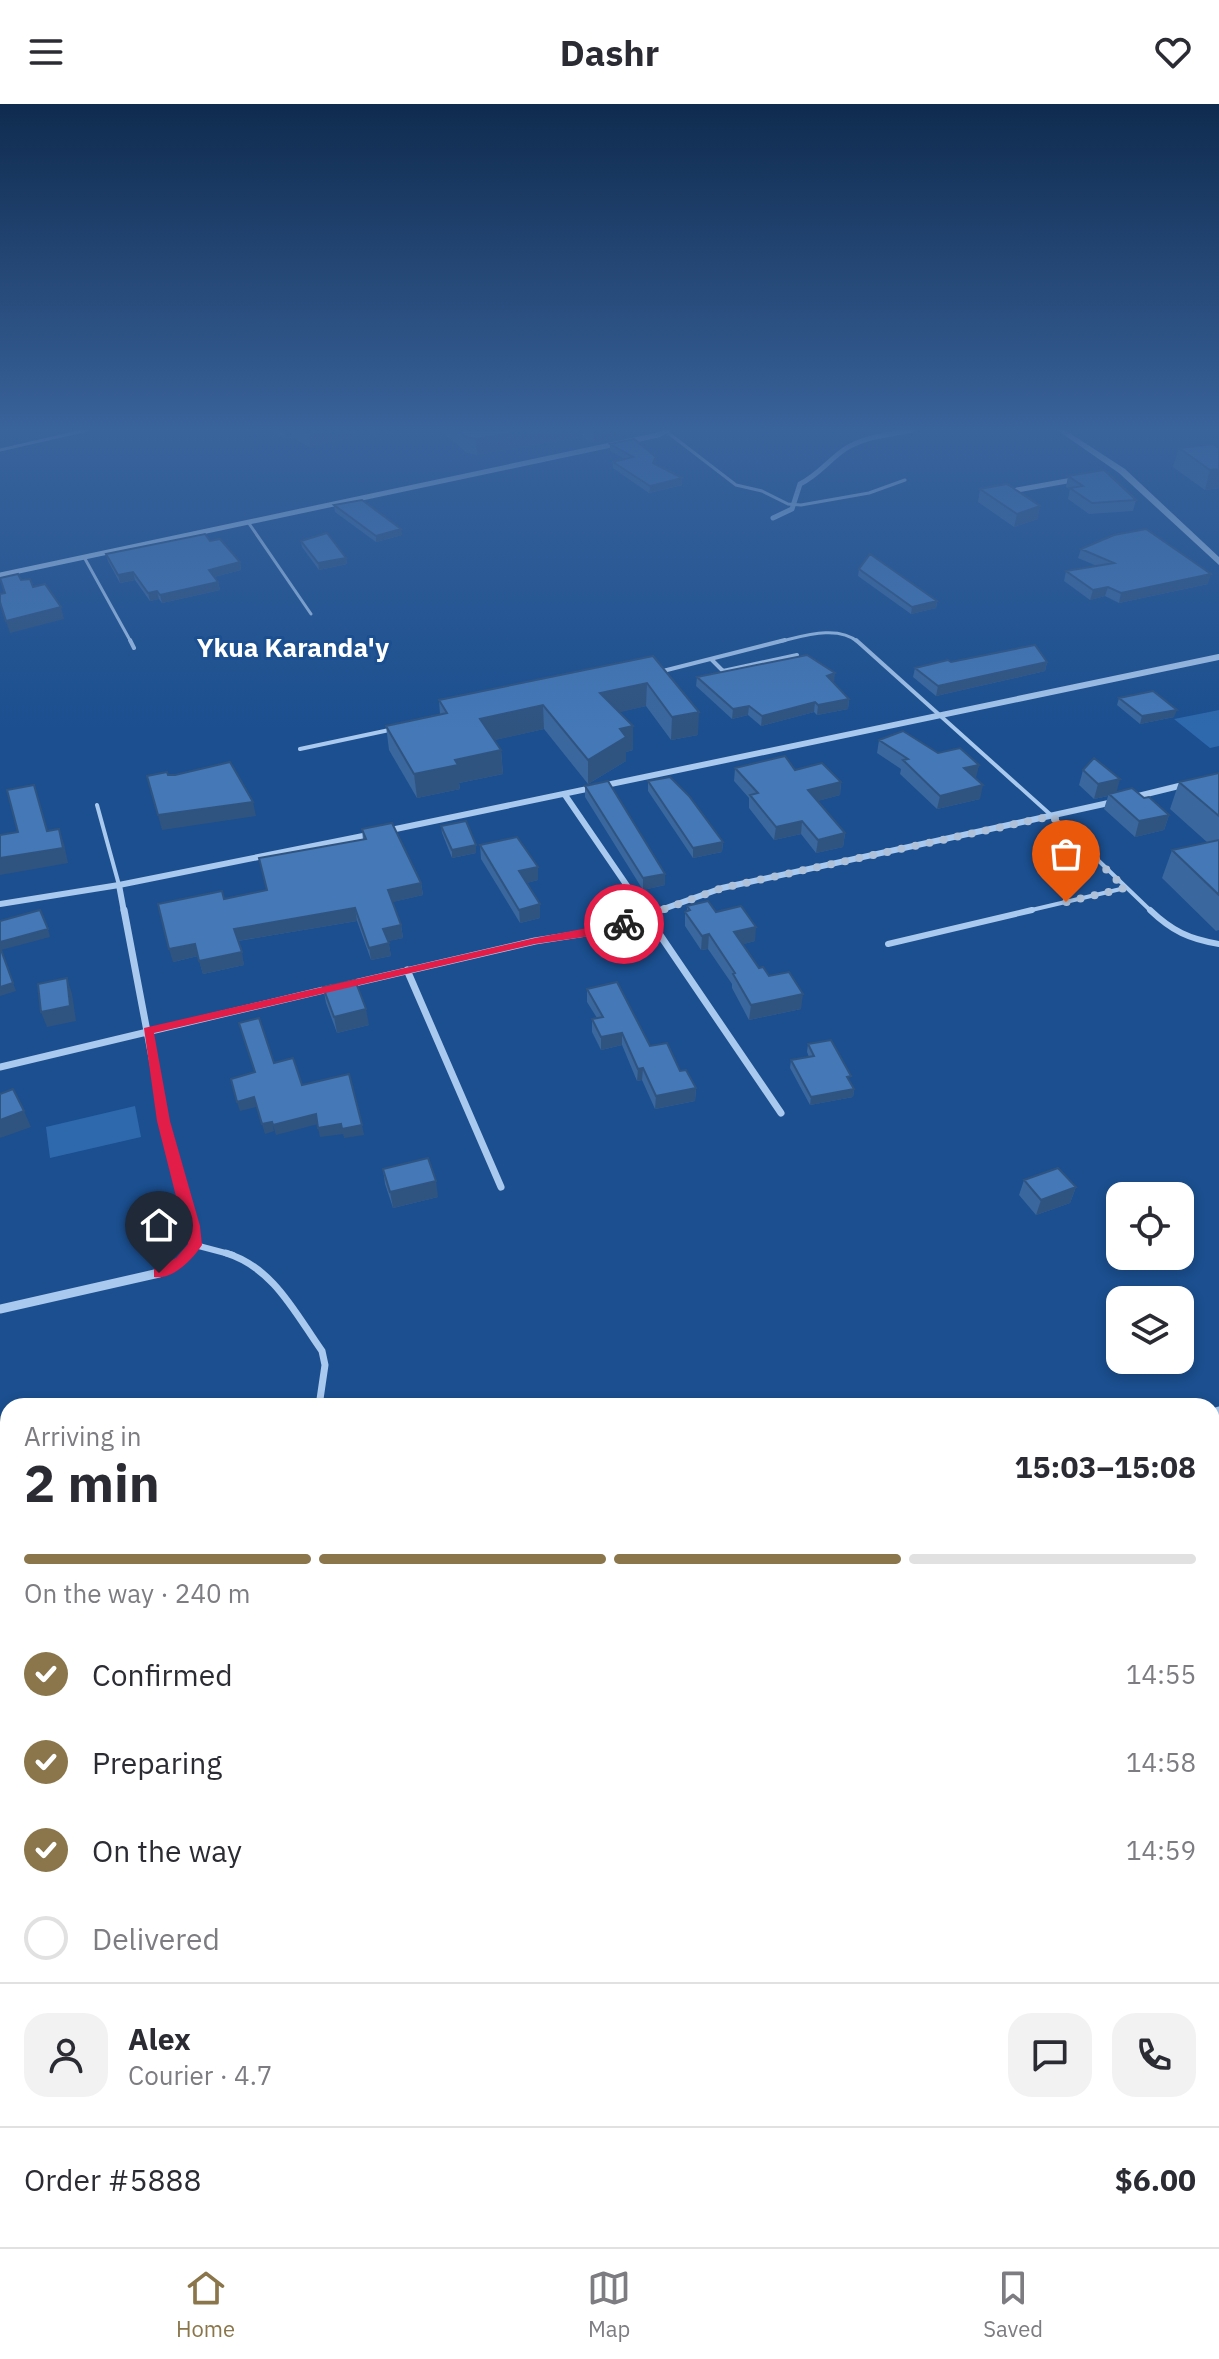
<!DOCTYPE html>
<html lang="en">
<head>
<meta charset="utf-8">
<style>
  :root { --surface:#fff; --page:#f2f2f3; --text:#2b2b33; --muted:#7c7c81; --line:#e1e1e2; --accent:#8a764a }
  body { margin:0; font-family:"IBM Plex Sans",sans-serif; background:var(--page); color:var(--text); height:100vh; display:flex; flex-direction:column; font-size:30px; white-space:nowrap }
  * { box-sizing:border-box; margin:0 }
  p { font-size:26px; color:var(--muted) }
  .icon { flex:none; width:44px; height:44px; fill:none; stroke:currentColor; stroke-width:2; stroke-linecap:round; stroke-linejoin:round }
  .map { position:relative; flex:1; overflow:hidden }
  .drawer { position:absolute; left:0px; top:1294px; width:1220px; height:850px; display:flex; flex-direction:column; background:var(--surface); border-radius:24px 24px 0 0; box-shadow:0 4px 12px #0003 }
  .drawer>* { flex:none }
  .tools { position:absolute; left:1106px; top:1078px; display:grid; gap:16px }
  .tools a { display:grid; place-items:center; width:88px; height:88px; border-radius:16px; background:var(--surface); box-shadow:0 4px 12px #0003; font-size:40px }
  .pin { position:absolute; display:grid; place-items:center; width:68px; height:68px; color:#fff; margin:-82px -34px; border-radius:50% 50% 50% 0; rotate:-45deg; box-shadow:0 0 8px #0007 }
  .pin .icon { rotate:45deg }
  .courier { position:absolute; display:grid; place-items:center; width:80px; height:80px; margin:-40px; border:6px solid #e11d48; border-radius:50%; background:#fff; color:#222; box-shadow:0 2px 10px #0007 }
  .overview em { font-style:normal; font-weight:700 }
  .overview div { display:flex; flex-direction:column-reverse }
  .overview { display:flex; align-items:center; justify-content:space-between; height:136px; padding:0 24px }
  h1 { font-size:52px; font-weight:700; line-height:60px }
  .bar { display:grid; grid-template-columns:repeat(4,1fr); gap:12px 8px; align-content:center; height:96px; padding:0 24px }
  .bar i { height:10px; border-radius:6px; background:var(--line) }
  .bar .active { background:var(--accent) }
  .bar p { grid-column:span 4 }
  .line { display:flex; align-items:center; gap:20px; padding:0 24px; border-top:2px solid var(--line) }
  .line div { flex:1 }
  .round { display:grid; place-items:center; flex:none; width:84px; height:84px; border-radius:24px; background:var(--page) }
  ol { padding:0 24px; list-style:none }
  li { display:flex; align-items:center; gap:24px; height:88px }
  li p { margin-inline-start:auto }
  li .icon { padding:8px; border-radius:50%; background:var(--accent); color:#fff; stroke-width:4 }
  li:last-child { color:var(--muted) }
  li i { width:44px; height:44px; border:4px solid var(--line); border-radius:50% }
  header { display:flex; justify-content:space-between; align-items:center; height:104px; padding:0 24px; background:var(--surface); font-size:36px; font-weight:700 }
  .menu { display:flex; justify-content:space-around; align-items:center; height:112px; border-top:2px solid var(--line); background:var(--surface); font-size:22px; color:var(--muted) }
  .menu a { display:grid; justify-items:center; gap:4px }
  .menu .active { color:var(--accent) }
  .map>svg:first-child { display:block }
  .green { fill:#2e69ad }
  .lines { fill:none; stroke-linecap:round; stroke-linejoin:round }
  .stream { stroke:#9cc4f0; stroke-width:5 }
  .service-far3 { stroke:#a9c9ee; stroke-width:3 }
  .service-far2 { stroke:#a9c9ee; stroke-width:4 }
  .service-far1 { stroke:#a9c9ee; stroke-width:6 }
  .service { stroke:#a9c9ee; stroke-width:7 }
  .minor-far4 { stroke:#a9c9ee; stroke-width:5 }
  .minor-far3 { stroke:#a9c9ee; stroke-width:6 }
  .minor-far2 { stroke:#a9c9ee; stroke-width:7 }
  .minor-far1 { stroke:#a9c9ee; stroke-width:9 }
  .minor { stroke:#a9c9ee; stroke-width:12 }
  .tertiary { fill:#a9c9ee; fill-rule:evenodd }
  .wall { fill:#3a679d }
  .shaded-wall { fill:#305480 }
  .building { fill:#4478b7; stroke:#305480; stroke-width:2 }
  .route { fill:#e11d48 }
  .done { stroke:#afc1d8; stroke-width:8; stroke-dasharray:0 14.4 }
  .labels { text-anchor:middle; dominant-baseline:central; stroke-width:6; stroke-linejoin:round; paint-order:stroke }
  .far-district-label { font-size:26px; font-weight:bold; fill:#fff; stroke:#1b4f8f }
</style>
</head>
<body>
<header><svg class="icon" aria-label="menu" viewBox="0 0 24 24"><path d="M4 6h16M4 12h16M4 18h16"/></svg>Dashr<svg class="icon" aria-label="heart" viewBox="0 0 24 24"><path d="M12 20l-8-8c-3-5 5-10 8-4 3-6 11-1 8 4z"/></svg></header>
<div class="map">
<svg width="1219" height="2143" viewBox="0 0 1219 2143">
  <rect width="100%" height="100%" fill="#1b4f8f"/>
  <path class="green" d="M1219 606V642L1210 644 1174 615Z
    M135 1002 141 1033 50 1054 46 1023Z"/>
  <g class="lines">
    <path class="stream" d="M773 414 792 405 800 380C818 371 829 356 845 345 865 332 889 331 912 326"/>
    <path class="service-far3" d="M667 328 736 381 762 387 788 400 801 401 869 389 905 376
      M0 346 87 326
      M248 418 311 510
      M84 453 131 538
      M777 538C801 533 837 520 858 538"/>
    <path class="service-far2" d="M130 536 134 544
      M856 536 1052 712 1152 808
      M712 556 723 567 797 551
      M659 568 785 536
      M300 645 394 625
      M97 701 119 781
      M1023 808 1125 784"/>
    <path class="service-far1" d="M1150 806C1172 827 1189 835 1219 840
      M888 840 1032 806
      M195 1141 233 1151"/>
    <path class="service" d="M226 1149C274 1164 295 1209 322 1247L325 1261 319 1302"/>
    <path class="minor-far4" d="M1017 386 1078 375
      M0 471 658 331 668 326"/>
    <path class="minor-far3" d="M565 691 645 808
      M1130 694 1187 680
      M386 727 1219 553
      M119 781 124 808
      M0 800 119 781 373 730
      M655 808 722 784 1113 698"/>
    <path class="minor-far2" d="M124 806 164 1017 193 1122 195 1141 186 1151
      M643 806 781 1009
      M407 866 501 1083
      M346 881 535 837 605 826 661 806
      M0 963 332 884"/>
    <path class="minor-far1" d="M0 1205 159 1169 181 1157 188 1149
      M1212 1309 1219 1307
      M1212 1348 1219 1359"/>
    <path class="minor" d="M0 1654 8 1652
      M183 2136 184 2143"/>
    <path class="tertiary" d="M1057 326H1065L1125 365 1219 453V461L1119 369Z"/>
  </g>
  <path class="wall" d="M270 326H403L376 332 370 329 310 343 291 333 286 335Z
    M440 326H622V333L594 339 582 333 477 351 467 349Z
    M610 340 656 353 655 360 682 374V381L649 389 613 364V358L625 355 610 347Z
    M1179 344H1219V384L1205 386 1173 363Z
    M1068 372 1136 396 1133 407 1089 410 1068 395 1070 385 1066 383Z
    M980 385 1038 415 1014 423 978 398Z
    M334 401 402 431 376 438 335 408Z
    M210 437 240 458 241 466 214 473 218 478 220 486 162 499 159 495 150 497 135 476 120 479 108 457 106 450Z
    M301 437 346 454 347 460 319 466 302 443Z
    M1081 445 1208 480 1119 499 1105 492 1090 496 1064 477 1066 467 1097 462 1078 454Z
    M859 465 937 497 936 504 911 510 858 472Z
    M653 552 698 631 671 636 646 602 619 608 633 622V646L626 648V657L588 680 544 625 494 636 501 646 503 670 459 679 460 685 417 694 389 646 386 622 440 610 439 596Z
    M951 558H1047L1045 567 936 592 913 573 915 564Z
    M697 573 834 579 849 595 848 605 817 611 814 608 761 622 748 611 732 615 696 582Z
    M1119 594 1174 613 1140 620 1117 601Z
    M879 636 938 649 979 661 975 674 980 695 937 705 900 670 901 665 877 649Z
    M735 664 795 666 841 678 840 691 817 697 845 729 843 743 816 749 801 730 774 736 749 704V694L734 677Z
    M1083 666 1116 688 1144 694 1169 711 1164 726 1135 733 1104 705 1108 692 1094 695 1079 681Z
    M1219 669V826L1216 827 1162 774 1172 746 1208 739 1170 705 1179 678Z
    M648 677 723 738 722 748 693 754 648 687Z
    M585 682 665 770V781L643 786 585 693Z
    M441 722 476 749 452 754 442 729Z
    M362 725 421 779 423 791 392 798 401 821 403 834 388 837 391 852 371 856 357 817 238 837 244 861 203 870 198 852 173 858 224 795 266 786 363 736Z
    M480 741 538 763V776L526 779 540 800V814L520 819 481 755Z
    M687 802 716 808 755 837 743 840 759 864 801 905 749 916 732 884V880L708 845 701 846 685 822V808L687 807Z
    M323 883 369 921 337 929 326 899Z
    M587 885 650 942 680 967 696 984 695 997 655 1005 642 976 637 977 622 941 601 946 592 928V915L597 914 587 898Z
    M808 940 850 978 854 985 853 993 810 1001 790 964 791 956 809 953 807 948Z
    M383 1065 438 1093 393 1104 385 1080Z
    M1024 1076 1076 1083 1070 1099 1036 1111 1019 1091Z
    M1219 1620V1787L1212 1789V1622Z
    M1022 2136H1057L1060 2143H1024Z"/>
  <path class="shaded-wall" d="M284 326H290L291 333 286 335Z
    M314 326H370V329L310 343 308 327Z
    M375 326H403L376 332Z
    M529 326H582V333L477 351 476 335Z
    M594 326H622V333L594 339Z
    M1219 365V384L1205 386 1210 366Z
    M682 374V381L649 389 650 382Z
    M1040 402 1038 415 1014 423 1017 410Z
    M401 425 402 431 376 438V432Z
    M346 454 347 460 319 466 318 459Z
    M240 458 241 466 210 474 209 466Z
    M133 468 135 476 120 479 118 471Z
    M1211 470 1208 480 1119 499 1121 489Z
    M218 478 220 486 162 499 160 491Z
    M1108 483 1105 492 1090 496 1093 486Z
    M157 487 159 495 150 497 148 489Z
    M937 497 936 504 911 510 912 503Z
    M61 503 64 515 10 529 6 517Z
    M1047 558 1045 567 936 592 938 582Z
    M835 569 834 579 826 582 827 572Z
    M647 579 646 602 600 613V589Z
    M849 595 848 605 817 611 818 601Z
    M815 598 814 608 761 622 762 612Z
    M543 601 544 625 482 639 480 615Z
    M749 602 748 611 732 615 733 605Z
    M1177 606 1174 613 1140 620 1142 612Z
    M699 608 698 631 671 636 672 613Z
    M633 622V646L626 648V657L588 680V656L620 625Z
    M501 646 503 670 459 679 460 685 417 694 414 670 455 656Z
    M979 661 976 674 962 678 964 664Z
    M1120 675 1116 690H1109L1108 692 1094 695 1098 680Z
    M841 678 840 691 807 700 808 686Z
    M983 681 980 695 937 705 940 692Z
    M253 698 256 712 162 726 158 711Z
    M1169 711 1164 726 1135 733 1139 717Z
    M802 717 801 730 774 736 776 723Z
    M59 725 64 740 68 759 0 771V754Z
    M845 729 843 743 816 749 818 736Z
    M723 738 722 748 693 754V744Z
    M476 741V749L452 754V746Z
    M538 763V776L520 781 519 767Z
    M665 770V781L643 786V774Z
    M421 779 423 791 389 799 388 786Z
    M540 800V814L520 819 519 806Z
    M355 804 357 817 237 837 234 825Z
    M401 821 403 834 385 838 383 825Z
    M756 823 755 837 733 843 734 828Z
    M48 825 50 833 1 846 16 887 0 892V838Z
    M709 830 708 845 701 846 702 832Z
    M389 839 391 852 371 856 369 844Z
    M195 840 198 852 173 858 169 845Z
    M242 848 244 861 203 870 199 857Z
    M67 874 72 890 76 917 47 923 41 908Z
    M803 890 801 905 749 916 751 901Z
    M366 905 369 921 337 929 334 913Z
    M622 929V941L601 946V933Z
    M643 964 642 976 637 977 638 965Z
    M696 984 695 997 655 1005 656 992Z
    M854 985 853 993 810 1001 811 993Z
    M254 993 256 1003 240 1007 237 998Z
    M24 1007 31 1023 0 1034V1016Z
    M316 1010 318 1020 276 1031 273 1021Z
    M272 1018 274 1027 265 1030 262 1020Z
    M341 1020 362 1021 364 1031 344 1034 343 1030 320 1033 318 1024Z
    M436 1077 438 1093 393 1104 390 1088Z
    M1076 1083 1070 1099 1036 1111 1041 1096Z
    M8 1700V1809L0 1802Z
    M1219 1778V1787L1212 1789V1785Z
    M8 1852V1864L0 1866V1854Z
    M8 2105V2115L0 2118V2108Z
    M344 2136H349V2143H344Z"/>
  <path class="building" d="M458 326H529L476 335 466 333Z
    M634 335 656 353 653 359 682 374 650 382 613 358 633 353 610 340Z
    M1213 340 1219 344V365L1210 366 1179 344Z
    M1104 366 1136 396 1092 399 1070 384 1083 382 1068 372Z
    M1007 380 1040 402 1017 410 980 385Z
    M362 396 401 425 376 432 334 401Z
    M1146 425 1211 470 1121 489 1108 483 1093 486 1066 467 1114 459 1081 445 1114 431Z
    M327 429 346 454 318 459 301 437Z
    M205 430 210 437 220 435 240 458 209 466 218 478 160 491 157 487 148 489 133 468 118 471 106 450Z
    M870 450 937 497 912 503 859 465Z
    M18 470 21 476 30 475 33 483 45 480 61 503 6 517 0 498V490L5 489 0 474Z
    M1035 541 1047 558 938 582 915 564 948 556 951 558Z
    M807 551 835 569 827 572 849 595 818 601 815 598 762 612 749 602 733 605 697 573Z
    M653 552 699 608 672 613 647 579 600 589 633 622 620 625 626 633 588 656 543 601 480 615 501 646 455 656 458 661 414 670 386 622 447 609 439 596Z
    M1153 587 1177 606 1142 612 1119 594Z
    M903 627 938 649 960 644 979 661 964 664 983 681 940 692 903 656 908 655 879 636Z
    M785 652 795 666 822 659 841 678 808 686 845 729 818 736 802 717 776 723 750 691 758 689 735 664Z
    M1094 654 1120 675 1098 680 1083 666Z
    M230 658 253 698 158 711 147 672 167 668 168 671H175Z
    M1219 669V712L1179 678Z
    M670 673 689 692 723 738 693 744 648 677Z
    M608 677 665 770 643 774 585 682Z
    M34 681 47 727 59 725 63 744 0 754V731L18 728 7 686Z
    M1132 684 1144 694 1149 693 1169 711 1139 717 1109 690Z
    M466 717 476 741 452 746 441 722Z
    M392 719 421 779 388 786 401 821 383 825 389 839 369 844 355 804 234 825 242 848 199 857 195 840 169 845 158 800 222 787 224 795 267 786 259 754 366 735 362 725Z
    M517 733 538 763 519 767 540 800 519 806 480 741Z
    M1219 736V791L1172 746Z
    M708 797 716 808 741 802 756 823 734 828 759 864 763 863 769 872 789 868 803 890 751 901 733 870 735 869 709 830 702 832 685 808 690 806 687 802Z
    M40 806 48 825 0 838V817Z
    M0 843 13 879 0 883Z
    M67 874 70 902 41 908 38 880Z
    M355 876 366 905 334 913 323 883Z
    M617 878 650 942 667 939 680 967 686 966 696 984 656 992 643 964 638 965 622 929 601 933 592 915 603 913 587 885Z
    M259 914 274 959 293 954 302 981 349 970 362 1021 342 1025 341 1020 318 1024 316 1010 273 1021 272 1018 262 1020 254 993 237 998 231 975 255 968 239 919Z
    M831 936 851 972 847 973 854 985 811 993 791 956 814 952 808 940Z
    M13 985 24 1007 0 1016V990Z
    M428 1054 436 1077 390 1088 383 1065Z
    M1058 1064 1076 1083 1041 1096 1024 1076Z
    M1219 1620V1761L1212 1748V1622Z
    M8 1698 0 1802 8 1800V1852L0 1854V1700Z
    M8 2044V2105L0 2108V2047Z
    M298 2136H344V2143H298Z
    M512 2136H605L606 2143H513Z
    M1027 2136H1057L1060 2143H1029Z"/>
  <linearGradient id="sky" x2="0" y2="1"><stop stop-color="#0f2b4f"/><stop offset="0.52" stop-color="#39639b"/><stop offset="1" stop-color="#39639b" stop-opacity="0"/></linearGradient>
  <rect width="1219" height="626" fill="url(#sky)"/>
  <path class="route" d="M624 817 630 820 628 823 605 830 535 840 154 929 170 1017 200 1122 202 1141C192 1156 173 1176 154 1173V1165L176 1154 188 1140 157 1017 144 924 535 834Z"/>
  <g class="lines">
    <path class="done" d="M624 820 722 784 1052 712 1125 784 1066 798"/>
  </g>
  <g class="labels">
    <g class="far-district-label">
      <text x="293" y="543">Ykua Karanda'y</text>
    </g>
  </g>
</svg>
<div class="tools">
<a><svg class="icon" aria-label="locate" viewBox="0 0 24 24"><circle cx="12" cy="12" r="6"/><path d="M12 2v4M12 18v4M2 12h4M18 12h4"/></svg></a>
<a><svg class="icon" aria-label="layers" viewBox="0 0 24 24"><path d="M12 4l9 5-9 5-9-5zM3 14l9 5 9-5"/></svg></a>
</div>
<div class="pin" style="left:1066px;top:798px;background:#ea580c"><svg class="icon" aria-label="bag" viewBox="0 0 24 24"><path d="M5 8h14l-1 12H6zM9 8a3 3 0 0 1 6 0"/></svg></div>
<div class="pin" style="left:159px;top:1169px;background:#1f2937"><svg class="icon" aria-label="home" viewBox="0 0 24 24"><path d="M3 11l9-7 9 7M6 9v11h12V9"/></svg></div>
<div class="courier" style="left:624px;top:820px"><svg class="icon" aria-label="bike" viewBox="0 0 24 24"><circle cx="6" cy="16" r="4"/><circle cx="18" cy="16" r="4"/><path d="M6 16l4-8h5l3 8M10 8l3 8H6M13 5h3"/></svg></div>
<section class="drawer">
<div class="overview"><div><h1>2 min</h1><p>Arriving in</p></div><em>15:03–15:08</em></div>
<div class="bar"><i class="active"></i><i class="active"></i><i class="active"></i><i></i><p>On the way · 240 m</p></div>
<ol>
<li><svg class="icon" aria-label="check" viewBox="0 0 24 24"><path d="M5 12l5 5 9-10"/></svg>Confirmed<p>14:55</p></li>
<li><svg class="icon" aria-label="check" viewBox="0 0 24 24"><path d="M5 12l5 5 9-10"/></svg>Preparing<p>14:58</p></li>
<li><svg class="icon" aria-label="check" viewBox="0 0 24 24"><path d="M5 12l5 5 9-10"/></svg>On the way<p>14:59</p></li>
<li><i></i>Delivered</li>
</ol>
<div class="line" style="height:144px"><a class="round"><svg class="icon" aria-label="person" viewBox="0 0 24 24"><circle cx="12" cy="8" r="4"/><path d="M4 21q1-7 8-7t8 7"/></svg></a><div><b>Alex</b><p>Courier · 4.7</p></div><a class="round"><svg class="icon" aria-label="chat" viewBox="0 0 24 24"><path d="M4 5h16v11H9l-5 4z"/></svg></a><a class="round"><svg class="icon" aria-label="phone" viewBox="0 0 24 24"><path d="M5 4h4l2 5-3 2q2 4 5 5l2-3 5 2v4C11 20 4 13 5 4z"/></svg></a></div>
<div class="line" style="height:104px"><div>Order #5888</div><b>$6.00</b></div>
</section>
</div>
<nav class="menu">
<a class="active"><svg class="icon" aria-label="home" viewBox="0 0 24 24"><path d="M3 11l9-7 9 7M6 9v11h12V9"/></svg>Home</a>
<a><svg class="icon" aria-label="map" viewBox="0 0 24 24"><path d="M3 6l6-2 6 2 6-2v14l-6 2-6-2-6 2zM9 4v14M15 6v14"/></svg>Map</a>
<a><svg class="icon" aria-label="saved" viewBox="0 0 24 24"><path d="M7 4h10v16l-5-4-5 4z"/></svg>Saved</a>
</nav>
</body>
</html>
